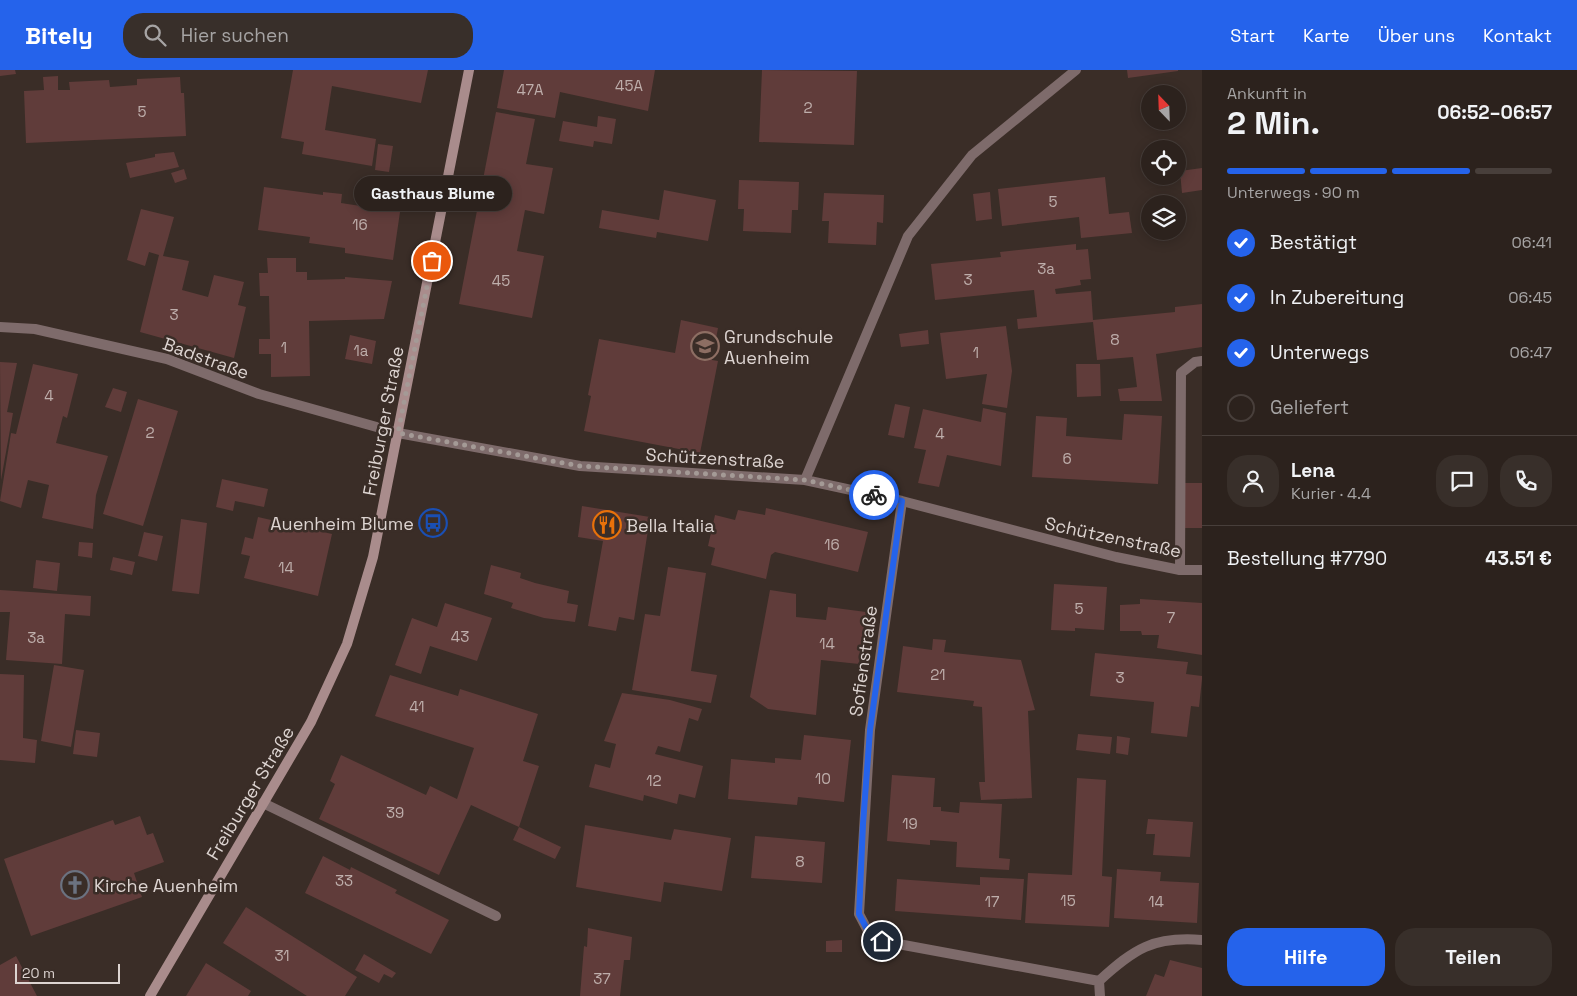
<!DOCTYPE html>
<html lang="de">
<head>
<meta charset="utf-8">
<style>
  :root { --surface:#2c221d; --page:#382f2a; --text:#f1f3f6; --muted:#a6a4a4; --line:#483f3b; --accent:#2563eb }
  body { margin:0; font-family:"Space Grotesk",sans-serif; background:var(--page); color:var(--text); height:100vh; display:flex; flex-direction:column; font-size:19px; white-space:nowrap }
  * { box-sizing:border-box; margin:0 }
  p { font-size:16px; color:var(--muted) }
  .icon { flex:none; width:28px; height:28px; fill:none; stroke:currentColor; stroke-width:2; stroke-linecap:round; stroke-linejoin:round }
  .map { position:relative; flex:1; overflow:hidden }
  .details { display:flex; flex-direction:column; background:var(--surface); width:375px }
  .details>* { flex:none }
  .needle { width:32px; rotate:337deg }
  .controls { position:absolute; left:1141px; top:15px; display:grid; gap:10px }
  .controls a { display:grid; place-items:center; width:45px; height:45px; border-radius:50%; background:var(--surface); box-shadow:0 2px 12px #0003,0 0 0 1px var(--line); font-size:25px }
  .scale { position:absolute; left:15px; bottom:12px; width:105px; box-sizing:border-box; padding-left:5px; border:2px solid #ddd4d1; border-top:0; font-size:14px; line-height:18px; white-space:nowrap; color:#ddd4d1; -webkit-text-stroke:4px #3a2d27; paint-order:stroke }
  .pin { position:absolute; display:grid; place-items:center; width:42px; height:42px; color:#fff; margin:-21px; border:2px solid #fff; border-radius:50%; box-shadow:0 1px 5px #0007 }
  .courier { position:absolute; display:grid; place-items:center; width:50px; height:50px; margin:-25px; border:4px solid #2563eb; border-radius:50%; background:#fff; color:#222; box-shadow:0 1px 6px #0007 }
  .bubble { position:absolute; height:35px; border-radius:18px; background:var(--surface); box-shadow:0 2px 12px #0003,0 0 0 1px var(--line); font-size:16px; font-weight:800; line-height:35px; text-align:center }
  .summary em { font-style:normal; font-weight:800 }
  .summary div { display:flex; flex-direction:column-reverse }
  .summary { display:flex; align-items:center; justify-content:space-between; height:85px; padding:0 25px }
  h1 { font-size:32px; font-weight:800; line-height:38px }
  .bar { display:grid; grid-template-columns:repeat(4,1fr); gap:8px 5px; align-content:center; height:60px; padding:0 25px }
  .bar i { height:6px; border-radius:4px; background:var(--line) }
  .bar .active { background:var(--accent) }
  .bar p { grid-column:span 4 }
  .line { display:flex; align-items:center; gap:12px; padding:0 25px; border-top:1px solid var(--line) }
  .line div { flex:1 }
  .round { display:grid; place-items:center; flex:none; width:52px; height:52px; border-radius:20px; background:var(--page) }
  ol { padding:0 25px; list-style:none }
  li { display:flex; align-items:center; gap:15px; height:55px }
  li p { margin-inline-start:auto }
  li .icon { padding:5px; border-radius:50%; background:var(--accent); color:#fff; stroke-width:4 }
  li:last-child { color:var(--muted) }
  li i { width:28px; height:28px; border:2px solid var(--line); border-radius:50% }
  .primary-button { display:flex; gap:10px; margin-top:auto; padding:10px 25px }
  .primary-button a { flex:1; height:58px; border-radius:20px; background:var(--accent); color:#fff; font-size:20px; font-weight:800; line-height:58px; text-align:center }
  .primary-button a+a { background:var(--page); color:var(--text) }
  header { display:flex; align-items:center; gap:30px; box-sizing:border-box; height:70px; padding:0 25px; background:var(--accent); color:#fff }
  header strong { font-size:24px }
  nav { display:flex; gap:28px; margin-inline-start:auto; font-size:18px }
  .search { width:350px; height:45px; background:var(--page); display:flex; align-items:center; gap:12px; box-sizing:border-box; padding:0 18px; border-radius:20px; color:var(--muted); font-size:19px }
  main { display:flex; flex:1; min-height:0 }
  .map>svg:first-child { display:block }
  .building { fill:#603c3a }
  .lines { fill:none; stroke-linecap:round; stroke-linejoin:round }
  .lane { stroke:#7e6b6b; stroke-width:10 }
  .street { stroke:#7e6b6b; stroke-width:10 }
  .secondary { stroke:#a98c8c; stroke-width:10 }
  .done { stroke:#a49a96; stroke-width:5; stroke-dasharray:0 9 }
  .route { stroke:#2563eb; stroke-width:6 }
  .labels { text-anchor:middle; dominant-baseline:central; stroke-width:5; stroke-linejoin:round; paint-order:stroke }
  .number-label { font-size:15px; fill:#beaeab }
  .poi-label { font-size:18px; fill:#ddd4d1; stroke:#3a2d27; text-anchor:start }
  .street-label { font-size:18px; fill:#ddd4d1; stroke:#3a2d27 }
</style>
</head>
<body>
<header>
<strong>Bitely</strong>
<div class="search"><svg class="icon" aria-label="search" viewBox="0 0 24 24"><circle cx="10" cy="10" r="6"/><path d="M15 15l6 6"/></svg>Hier suchen</div>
<nav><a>Start</a><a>Karte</a><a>Über uns</a><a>Kontakt</a></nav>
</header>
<main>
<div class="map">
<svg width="1202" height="926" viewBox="0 0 1202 926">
  <rect width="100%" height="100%" fill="#3a2d27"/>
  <path class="building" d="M0 0H15L16 4 0 6Z
    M293 0H428L421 33 332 16 325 60 376 69 372 96 302 84 304 72 281 68Z
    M504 0H655L648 41 560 22 555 48 497 38Z
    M762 0 857 1 854 75 759 72Z
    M1127 0H1178V1L1128 8Z
    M58 6V20H70L69 12 109 10 110 17 137 15V9L180 7 181 23H184L186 66 26 73 24 21 44 20 43 7Z
    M496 42 535 49 526 94 553 98 544 144 525 140 517 181 544 186 532 248 459 234Z
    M598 46 616 49 612 74 594 71 593 77 559 71 563 51 597 57Z
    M378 74 393 76 389 102 375 100Z
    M174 82 179 97 130 108 126 93 155 87V84Z
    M1202 98V120L1182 123 1180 101Z
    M184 99 187 109 175 113 171 103Z
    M1105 107 1109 144 1129 142 1132 163 1081 168 1079 147 1002 156 998 119Z
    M739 110 799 112 798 140H792L791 163 743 161 744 139H738Z
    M264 117 323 125V122L342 124 341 133 400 142 393 190 345 183V178L309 173 310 167 258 160Z
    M664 120 716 130 708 171 657 162 656 168 599 158 602 140 659 150Z
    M990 122 992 149 976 151 973 124Z
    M824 123 884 125 883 153 877 152 876 175 828 173 829 151H822Z
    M141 139 174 147 163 186 189 191 182 220 208 227 214 205 244 212 238 235 246 237 234 288 140 262 159 185 149 182 145 196 127 190Z
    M1076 174V180L1088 179 1091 209 1080 210 1081 215 1055 219 1056 224 1091 221 1093 250 1175 242V237L1202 234V277L1156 284 1162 331H1120L1118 319 1137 317 1133 287 1097 290 1093 252 1018 259 1017 249 1037 247 1034 220 935 230 931 194 1001 187 1000 182Z
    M267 188H296V202H307V210L345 209V207L392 211 384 249 309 251 310 306 271 307V284H259V269H270L269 226H260L259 203H268Z
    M681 250 718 258 712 290 718 291 700 383 584 361 591 326 588 325 599 269 675 283Z
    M1006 256 1012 301 1007 338 982 334 987 304 946 309 940 263Z
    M928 260 929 274 901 277 899 264Z
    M350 265 376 271 372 294 345 289Z
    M0 292 17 293 7 342 13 343 1 410Z
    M33 294 78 304 67 348 63 346 56 373 108 386 96 425 93 459 42 448 49 415 28 410 21 438 0 431 11 363 16 364Z
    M1076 294H1100L1101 326 1077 327Z
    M113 318 127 322 121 342 105 337Z
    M138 329 178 341 143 456 103 444Z
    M895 334 910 337 904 368 888 365Z
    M983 338 1006 343 1001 396 947 385 939 417 918 413 926 380 914 378 923 339 981 352Z
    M1124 344 1162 346 1158 414 1032 407 1036 346 1067 348 1066 366 1122 370Z
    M222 409 268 419 264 437 235 431 233 441 216 437Z
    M1184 413H1202V458H1185Z
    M582 436 650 447 634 550 619 547 616 561 588 556 603 471 578 467Z
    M766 438 868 462 858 502 775 482 771 485 766 509 711 495 715 478 708 476 715 445 735 450 738 440 765 445Z
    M258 447 332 464 318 526 244 508 250 486 241 484 245 467 253 469Z
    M181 449 207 453 199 524 172 521Z
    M144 462 163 466 157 491 138 486Z
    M79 472 93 473 92 488 78 486Z
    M113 487 135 492 132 505 110 500Z
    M36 490 60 493 57 521 33 518Z
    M491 495 521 503 520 508 535 513 569 521 567 533 578 535 575 552 544 548 511 538 513 533 484 524Z
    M668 497 706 503 691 601 717 605 711 633 632 620 645 544 660 546Z
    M1054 514 1107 517 1104 560 1075 558V561L1051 560Z
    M0 520 91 526 90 546 65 544 62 594 6 590 10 542H0Z
    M770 520 796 524V547L826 550 828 537 866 542 859 594 821 590 816 645 768 639 750 627Z
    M1140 529 1202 533V585L1157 578 1159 565H1142L1141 561H1120V535L1140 534Z
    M445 533 492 548 477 591 430 576 421 604 395 595 412 548 437 557Z
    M933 569 946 570 944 582 1021 590 1035 640 1028 641 1032 728 981 730 979 712H985L982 637 973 636 974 631 897 622 903 576 932 580Z
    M1095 583 1188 592 1186 604 1202 606V609L1199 637 1191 636 1187 667 1151 663 1154 632 1090 626Z
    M54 595 84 600 71 677 41 671Z
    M0 604 24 605 23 668 37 670 35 693 0 690Z
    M390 605 458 626 460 619 538 644 523 691 539 696 519 757 561 777 555 789 513 770 519 757 471 735 439 805 319 749 335 714 330 711 341 685 426 725 430 716 457 729 474 678 375 646Z
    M622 623 670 630 702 639 698 651 689 648 680 682 658 676 655 684 703 696 695 728 679 724 677 734 644 725 643 731 589 717 595 694 610 698 616 674 604 671Z
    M76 660 100 663 97 687 73 684Z
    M1078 664 1112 667 1110 684 1076 680Z
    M804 665 851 670 844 732 798 727 797 735 728 729 731 689 775 693V688L801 690Z
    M1117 666 1130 668 1128 685 1116 683Z
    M892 705 935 708 933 737H941V741L959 743 960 732 1002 734 999 788 1010 789 1009 800 956 797 957 772 930 770V775L887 771Z
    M1077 708 1106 710 1102 806 1112 807 1109 857 1025 853 1028 803 1072 805Z
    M140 746 147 765 153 763 164 792 134 803 142 827 31 866 4 789 113 750 115 755Z
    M1148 749 1193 752 1190 787 1153 785 1155 764H1146Z
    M585 755 671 770 674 759 731 768 722 821 664 812 661 832 576 817Z
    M755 766 825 772 822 813 751 808Z
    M323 786 350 800 351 797 397 820 395 823 449 850 431 884 305 823Z
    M1117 799 1161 802 1160 811 1199 813 1197 853 1114 848Z
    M980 807 1024 809 1021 850 895 841 897 809 980 815Z
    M246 837 357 907 345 926H307L223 873Z
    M588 858 632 867 630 890H624L620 926H580L584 876 587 877Z
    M842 870V882H826V871Z
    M364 884 396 903 392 908 384 904 379 913 355 900Z
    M16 886 37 926H0V895Z
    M1170 890 1202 898V926H1146L1155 904 1164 907Z
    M206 893 251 921 248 926H186Z"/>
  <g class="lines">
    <path class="lane" d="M1180 500 1181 303 1195 292 1202 291
      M263 733 496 846"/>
    <path class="street" d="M0 257 35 259 167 289 259 324 398 363 580 396 805 410 902 431 1116 487 1180 500H1202
      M805 410 908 166 972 85 1076 0
      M902 431 870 660 859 844 869 863 882 871 1099 911 1100 926
      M1099 911C1134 879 1153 866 1202 870"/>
    <path class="secondary" d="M150 926 311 652 347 574 373 487 469 0"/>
  </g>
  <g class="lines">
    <path class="done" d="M432 191 398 363 580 396 805 410 874 425"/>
    <path class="route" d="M874 425 902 431 870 660 863 754 859 844 869 863 882 871"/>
  </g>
  <defs>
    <symbol id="school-ring" viewBox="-11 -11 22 22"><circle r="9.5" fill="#3a2d27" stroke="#8d6e63" stroke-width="1.5"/><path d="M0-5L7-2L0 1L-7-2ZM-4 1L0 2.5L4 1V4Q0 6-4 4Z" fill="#8d6e63"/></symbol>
    <symbol id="bus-ring" viewBox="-11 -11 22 22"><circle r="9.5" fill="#3a2d27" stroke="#1a4fb4" stroke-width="1.5"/><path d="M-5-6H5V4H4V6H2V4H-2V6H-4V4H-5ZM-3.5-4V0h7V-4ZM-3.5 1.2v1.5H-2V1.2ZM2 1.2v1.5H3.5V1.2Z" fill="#1a4fb4"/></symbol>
    <symbol id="restaurant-ring" viewBox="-11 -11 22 22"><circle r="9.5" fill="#3a2d27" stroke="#e8710a" stroke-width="1.5"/><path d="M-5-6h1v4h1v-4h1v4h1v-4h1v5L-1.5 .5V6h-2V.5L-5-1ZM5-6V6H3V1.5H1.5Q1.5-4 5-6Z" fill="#e8710a"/></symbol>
    <symbol id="church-ring" viewBox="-11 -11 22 22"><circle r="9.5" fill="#3a2d27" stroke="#6b7280" stroke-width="1.5"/><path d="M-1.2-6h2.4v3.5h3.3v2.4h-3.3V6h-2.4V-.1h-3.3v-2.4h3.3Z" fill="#6b7280"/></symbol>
  </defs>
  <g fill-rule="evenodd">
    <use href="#school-ring" x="689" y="260" width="32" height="32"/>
    <use href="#bus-ring" x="417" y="437" width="32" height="32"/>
    <use href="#restaurant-ring" x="591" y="439" width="32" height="32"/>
    <use href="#church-ring" x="59" y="799" width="32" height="32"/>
  </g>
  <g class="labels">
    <g class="number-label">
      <text x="629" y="15">45A</text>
      <text x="530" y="19">47A</text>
      <text x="808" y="37">2</text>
      <text x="142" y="41">5</text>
      <text x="1053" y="131">5</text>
      <text x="360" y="154">16</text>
      <text x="1046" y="198">3a</text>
      <text x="968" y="209">3</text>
      <text x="501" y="210">45</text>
      <text x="174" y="244">3</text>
      <text x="1115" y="269">8</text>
      <text x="284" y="277">1</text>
      <text x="361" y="280">1a</text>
      <text x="976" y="282">1</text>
      <text x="49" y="325">4</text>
      <text x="150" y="362">2</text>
      <text x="940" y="363">4</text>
      <text x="1067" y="388">6</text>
      <text x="832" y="474">16</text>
      <text x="286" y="497">14</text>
      <text x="1079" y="538">5</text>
      <text x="1171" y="547">7</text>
      <text x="460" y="566">43</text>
      <text x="36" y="567">3a</text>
      <text x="827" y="573">14</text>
      <text x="938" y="604">21</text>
      <text x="1120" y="607">3</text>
      <text x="417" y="636">41</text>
      <text x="823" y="708">10</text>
      <text x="654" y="710">12</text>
      <text x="395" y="742">39</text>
      <text x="910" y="753">19</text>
      <text x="800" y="791">8</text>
      <text x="344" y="810">33</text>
      <text x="1068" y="830">15</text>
      <text x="992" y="831">17</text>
      <text x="1156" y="831">14</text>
      <text x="282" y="885">31</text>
      <text x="602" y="908">37</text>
    </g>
    <g class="poi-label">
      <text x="724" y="266">Grundschule<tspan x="724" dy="21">Auenheim</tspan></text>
      <text x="414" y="453" text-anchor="end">Auenheim Blume</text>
      <text x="626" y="455">Bella Italia</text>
      <text x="94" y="815">Kirche Auenheim</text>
    </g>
    <g class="street-label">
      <text transform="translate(206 288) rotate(20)">Badstraße</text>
      <text transform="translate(383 351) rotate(-79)">Freiburger Straße</text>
      <text transform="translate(715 388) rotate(3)">Schützenstraße</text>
      <text transform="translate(1113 467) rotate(12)">Schützenstraße</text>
      <text transform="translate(863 591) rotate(-82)">Sofienstraße</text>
      <text transform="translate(250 723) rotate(-59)">Freiburger Straße</text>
    </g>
  </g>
</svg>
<div class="controls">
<a><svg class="needle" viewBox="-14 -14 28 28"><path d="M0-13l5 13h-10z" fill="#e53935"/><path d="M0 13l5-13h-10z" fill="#a6a4a4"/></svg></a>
<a><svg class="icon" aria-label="locate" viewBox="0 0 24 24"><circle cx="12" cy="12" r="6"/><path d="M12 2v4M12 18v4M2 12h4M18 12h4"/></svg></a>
<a><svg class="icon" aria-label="layers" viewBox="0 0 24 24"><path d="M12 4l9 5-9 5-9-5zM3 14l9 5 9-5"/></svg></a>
</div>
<div class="scale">20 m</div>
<div class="pin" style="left:432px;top:191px;background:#ea580c"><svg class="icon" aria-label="bag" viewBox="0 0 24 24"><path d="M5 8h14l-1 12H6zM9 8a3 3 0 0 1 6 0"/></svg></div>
<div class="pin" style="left:882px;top:871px;background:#1f2937"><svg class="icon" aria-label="home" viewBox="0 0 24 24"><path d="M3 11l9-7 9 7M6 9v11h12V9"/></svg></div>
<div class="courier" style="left:874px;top:425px"><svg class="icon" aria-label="bike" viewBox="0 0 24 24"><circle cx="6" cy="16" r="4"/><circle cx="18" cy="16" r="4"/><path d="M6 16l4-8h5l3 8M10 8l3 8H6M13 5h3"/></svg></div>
<div class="bubble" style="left:354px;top:106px;width:158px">Gasthaus Blume</div>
</div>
<section class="details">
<div class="summary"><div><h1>2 Min.</h1><p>Ankunft in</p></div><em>06:52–06:57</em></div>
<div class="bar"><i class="active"></i><i class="active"></i><i class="active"></i><i></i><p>Unterwegs · 90 m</p></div>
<ol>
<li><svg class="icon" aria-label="check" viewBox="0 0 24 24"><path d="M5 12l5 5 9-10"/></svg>Bestätigt<p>06:41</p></li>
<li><svg class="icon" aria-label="check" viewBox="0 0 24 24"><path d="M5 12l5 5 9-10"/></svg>In Zubereitung<p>06:45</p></li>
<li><svg class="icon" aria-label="check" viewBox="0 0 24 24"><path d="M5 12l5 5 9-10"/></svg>Unterwegs<p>06:47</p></li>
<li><i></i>Geliefert</li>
</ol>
<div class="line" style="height:90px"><a class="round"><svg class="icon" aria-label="person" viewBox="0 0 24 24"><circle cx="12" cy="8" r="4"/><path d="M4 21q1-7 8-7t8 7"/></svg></a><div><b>Lena</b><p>Kurier · 4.4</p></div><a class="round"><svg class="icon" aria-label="chat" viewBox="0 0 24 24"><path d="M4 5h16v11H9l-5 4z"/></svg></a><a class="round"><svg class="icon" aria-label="phone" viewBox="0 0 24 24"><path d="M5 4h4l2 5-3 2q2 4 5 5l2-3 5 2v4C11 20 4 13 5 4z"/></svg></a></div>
<div class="line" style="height:65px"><div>Bestellung #7790</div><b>43.51 €</b></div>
<div class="primary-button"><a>Hilfe</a><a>Teilen</a></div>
</section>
</main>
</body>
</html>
